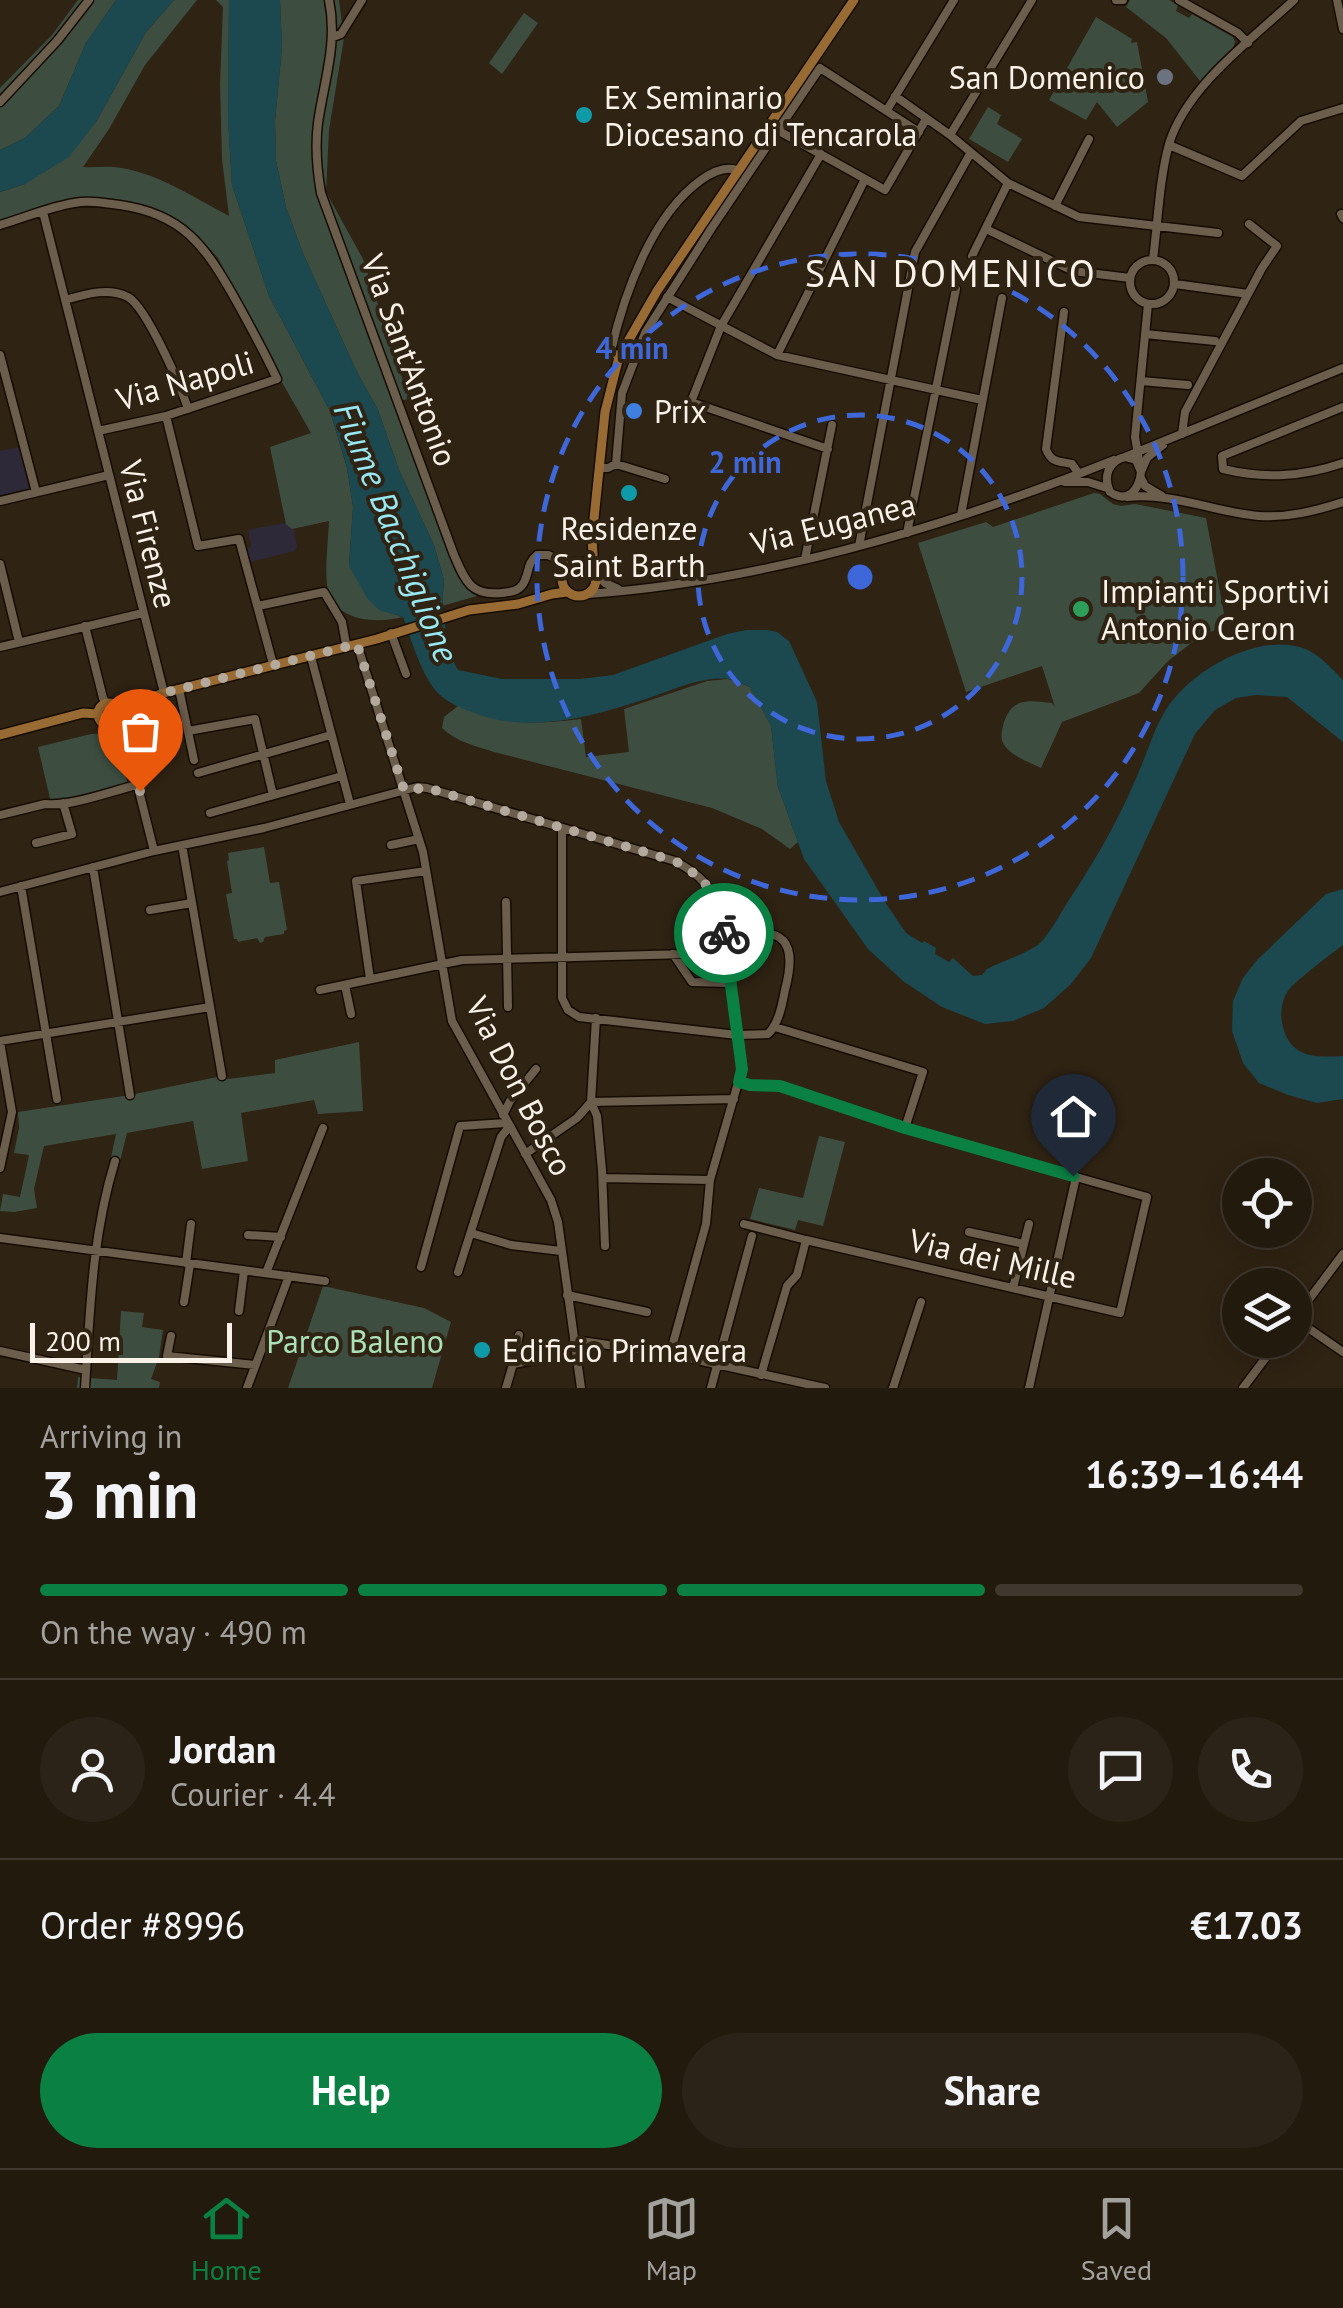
<!DOCTYPE html>
<html lang="en">
<head>
<meta charset="utf-8">
<style>
  :root { --surface:#231a0e; --page:#2b2317; --text:#f1f3f6; --muted:#a3a19e; --line:#40382e; --accent:#0b8043 }
  body { margin:0; font-family:"PT Sans",sans-serif; background:var(--page); color:var(--text); height:100vh; display:flex; flex-direction:column; font-size:38px; white-space:nowrap }
  * { box-sizing:border-box; margin:0 }
  p { font-size:32px; color:var(--muted) }
  .icon { flex:none; width:55px; height:55px; fill:none; stroke:currentColor; stroke-width:2; stroke-linecap:round; stroke-linejoin:round }
  .map { position:relative; height:1388px; overflow:hidden }
  .sheet { display:flex; flex-direction:column; background:var(--surface); flex:1 }
  .sheet>* { flex:none }
  .controls { position:absolute; left:1222px; top:1158px; display:grid; gap:20px }
  .controls a { display:grid; place-items:center; width:90px; height:90px; border-radius:50%; background:var(--surface); box-shadow:0 5px 25px #0003,0 0 0 2px var(--line); font-size:50px }
  .scale { position:absolute; left:30px; bottom:25px; width:202px; box-sizing:border-box; padding-left:10px; border:5px solid #faf2e8; border-top:0; font-size:28px; line-height:35px; white-space:nowrap; color:#faf2e8; -webkit-text-stroke:8px #2f2313; paint-order:stroke }
  .pin { position:absolute; display:grid; place-items:center; width:85px; height:85px; color:#fff; margin:-102px -42px; border-radius:50% 50% 50% 0; rotate:-45deg; box-shadow:0 0 10px #0007 }
  .pin .icon { rotate:45deg }
  .courier { position:absolute; display:grid; place-items:center; width:100px; height:100px; margin:-50px; border:8px solid #0b8043; border-radius:50%; background:#fff; color:#222; box-shadow:0 2px 12px #0007 }
  .overview em { font-style:normal; font-weight:700 }
  .overview div { display:flex; flex-direction:column-reverse }
  .overview { display:flex; align-items:center; justify-content:space-between; height:170px; padding:0 40px }
  h1 { font-size:65px; font-weight:700; line-height:75px }
  .bar { display:grid; grid-template-columns:repeat(4,1fr); gap:15px 10px; align-content:center; height:120px; padding:0 40px }
  .bar i { height:12px; border-radius:8px; background:var(--line) }
  .bar .current { background:var(--accent) }
  .bar p { grid-column:span 4 }
  .line { display:flex; align-items:center; gap:25px; padding:0 40px; border-top:2px solid var(--line) }
  .line div { flex:1 }
  .round { display:grid; place-items:center; flex:none; width:105px; height:105px; border-radius:52px; background:var(--page) }
  .button { display:flex; gap:20px; margin-top:auto; padding:20px 40px }
  .button a { flex:1; height:115px; border-radius:60px; background:var(--accent); color:#fff; font-size:40px; font-weight:700; line-height:115px; text-align:center }
  .button a+a { background:var(--page); color:var(--text) }
  .menu { display:flex; justify-content:space-around; align-items:center; height:140px; border-top:2px solid var(--line); background:var(--surface); font-size:28px; color:var(--muted) }
  .menu a { display:grid; justify-items:center; gap:5px }
  .menu .current { color:var(--accent) }
  .map>svg:first-child { display:block }
  .education { fill:#2e2939 }
  .green { fill:#3d4e41 }
  .water { fill:#1c484f }
  .lines { fill:none; stroke-linecap:round; stroke-linejoin:round }
  .minor-casing { stroke:#160c01; stroke-width:11 }
  .major-casing { stroke:#160c01; stroke-width:12 }
  .minor { stroke:#6c5e4d; stroke-width:8 }
  .major { stroke:#996b34; stroke-width:9 }
  .done { stroke:#b3aa9d; stroke-width:10; stroke-dasharray:0 18 }
  .route { stroke:#0b8043; stroke-width:12 }
  .ring { fill:none; stroke:#3e67da; stroke-width:5; stroke-dasharray:18 12 }
  .worship-dot { fill:#6b7280; stroke:#2f2313; stroke-width:4 }
  .culture-dot { fill:#0f9aa8; stroke:#2f2313; stroke-width:4 }
  .shop-dot { fill:#3f7fe0; stroke:#2f2313; stroke-width:4 }
  .leisure-dot { fill:#2e9e5b; stroke:#2f2313; stroke-width:4 }
  .labels { text-anchor:middle; dominant-baseline:central; stroke-width:8; stroke-linejoin:round; paint-order:stroke }
  .poi-label { font-size:32px; fill:#faf2e8; stroke:#2f2313; text-anchor:start }
  .street-label { font-size:32px; fill:#faf2e8; stroke:#2f2313 }
  .park-label { font-size:32px; fill:#abe1b7; stroke:#2f2313 }
  .water-label { font-size:35px; font-style:italic; fill:#98e8f4; stroke:#2f2313 }
  .quarter-label { font-size:38px; letter-spacing:2.5px; fill:#faf2e8; stroke:#2f2313 }
  .centre { fill:#3e67da; stroke:#2f2313; stroke-width:5 }
  .ring-label { font-size:30px; text-anchor:middle; font-weight:bold; fill:#3e67da; stroke:#2f2313; stroke-width:8; stroke-linejoin:round; paint-order:stroke }
</style>
</head>
<body>
<div class="map">
<svg width="1343" height="1388" viewBox="0 0 1343 1388">
  <rect width="100%" height="100%" fill="#2f2313"/>
  <path class="education" d="M20 447 29 487 26 491 0 498V451Z
    M285 523 294 528 297 547 294 551 250 562 246 549 251 547 248 530Z"/>
  <path class="green" d="M78 0H116L86 43 59 106 25 138 0 150V88L52 35Z
    M174 0H197L145 65 109 129 83 167C93 168 104 166 114 167 155 171 193 197 229 216L222 159 220 84 223 7 216 0H229L228 119 232 185 269 296 330 411 347 468 353 507 349 566 380 610 403 617C376 624 332 622 327 585 325 564 328 542 329 521L292 529 286 524 270 447 311 433 279 377 218 258 197 235 171 217 132 202 82 197 43 212 0 223V192L25 184 96 122 146 32Z
    M280 0H339L344 38 329 130 326 192 363 259 409 399 398 401 434 502 455 571 465 587 477 596 442 606 444 580 434 545 399 470 378 410 356 370 302 251 286 207 276 161 275 121 282 47Z
    M1130 0H1169L1178 5 1176 11 1189 18 1192 14 1233 37 1235 42 1233 48 1200 81 1166 38 1126 7Z
    M524 13 538 23 502 74 489 63Z
    M1096 17 1132 39 1131 43 1137 42 1148 102 1117 127 1097 102 1086 120 1049 100Z
    M988 107 1001 115 997 124 1022 139 1008 162 969 139Z
    M1094 493 1100 494 1113 504 1121 506 1135 504 1206 518 1226 624 1194 641 1168 661 1139 693 1062 722 1041 768C1029 762 1013 757 1005 746 999 738 1002 731 1004 722 1013 696 1030 701 1052 703L1055 707 1042 666 966 692 918 543 986 522 993 527Z
    M728 679 750 687 771 726 778 787 798 842 790 849 762 829 712 808 494 752C476 746 456 742 442 728L444 717 458 706C505 725 532 725 581 719L586 757 629 752 624 709 707 681Z
    M108 733 115 743 129 787 51 803 38 747 91 734Z
    M264 847 270 883 279 882 287 930 284 931V934L265 937 263 942 260 943 257 938 238 942 237 939H234L226 894 232 893 227 861 229 860 228 853Z
    M359 1042 363 1111 318 1114 314 1100 241 1113 248 1161 202 1169 193 1121 127 1133 120 1161 110 1162 116 1134 44 1146 34 1189 37 1208 14 1212 0 1211 3 1194 20 1197 29 1155 14 1153 19 1128 18 1112 130 1095 222 1076H225L228 1079 275 1073V1060Z
    M819 1136 845 1142 823 1226 798 1220 795 1230 750 1219 759 1188 803 1198Z
    M323 1286 424 1308 451 1322 432 1388H288Z
    M121 1311 144 1313 142 1327 163 1330 159 1357 151 1379 160 1382 159 1388H77L78 1377 117 1380Z"/>
  <path class="water" d="M116 0H174L146 32 96 122 69 157 25 184 0 192V150L25 138 59 106 86 43Z
    M229 0H280L282 47 275 121 276 161 286 207 302 251 356 370 378 410 399 470 434 545 444 580 442 606 449 652 458 670 502 679H580L613 675 727 634 746 630H768L777 632 789 641 817 702 826 781 839 822 885 902 906 933 922 943 924 941 936 948 935 954 949 962 953 958 973 976 982 975 987 969C1001 961 1030 953 1041 942 1051 931 1059 916 1067 903 1094 863 1118 821 1137 776 1146 756 1153 732 1164 713 1188 671 1261 629 1308 650 1322 657 1333 670 1343 680V742L1287 697 1256 695 1236 698 1215 710 1195 734 1091 958 1071 984 1044 1008 1013 1021 985 1024 942 1007 903 981 868 949 804 859 778 787 771 726 750 687C743 684 735 680 728 679 701 676 671 691 646 699 590 717 529 735 472 712 461 708 448 703 439 694 422 678 411 639 403 617L379 610 367 598 349 566 353 507 347 467 330 411 269 296 232 185 228 120Z
    M1343 889V945C1331 954 1295 981 1288 991 1282 999 1280 1014 1282 1022 1288 1057 1313 1058 1343 1056V1099L1317 1103 1288 1095 1259 1083 1243 1063 1232 1031 1233 1001 1243 978 1257 960 1326 894Z"/>
  <g class="lines">
    <defs>
      <path id="minor" d="M329 0C338 43 324 81 318 123 315 146 317 170 321 193L454 555C465 580 470 596 501 593 509 592 518 592 523 584 530 573 526 564 537 555H548L569 564
        M1116 0H1123
        M1179 0 1238 33 1248 43
        M1337 0 1343 29
        M333 37 341 34 362 0
        M895 96 950 135 1008 183 1079 217 1218 233
        M0 102 57 41 89 0
        M887 110 954 0
        M779 131 885 190 926 119
        M950 135 1032 0
        M1169 145 1242 176 1301 121 1343 108
        M821 154 721 326 691 402 828 449
        M1055 206 1089 139
        M43 212 164 693
        M1341 214 1343 218
        M0 225C24 218 49 207 74 203 89 200 105 203 120 205 183 214 205 246 234 297 249 324 264 351 277 379L166 416 98 431
        M986 229 1073 271 1130 278
        M972 256 1008 183
        M1153 259C1158 222 1159 181 1169 144 1187 86 1251 40 1294 0
        M1130 282a22 22 0 1 1 44 0a22 22 0 1 1-44 0Z
        M1175 284 1248 294
        M667 297 777 355 982 400
        M65 300C86 294 108 287 128 297 147 308 181 387 188 409
        M1064 312 1046 449C1051 463 1059 461 1072 464L1079 474
        M1145 334 1215 341
        M0 355 36 492
        M777 355 865 179
        M619 357 611 351C624 294 652 215 701 180 712 172 725 166 737 170
        M1141 381 1188 385
        M1343 407 1222 456 1223 469C1265 479 1302 477 1343 463
        M166 416 198 546 239 539 273 664
        M1182 434 1185 412 1262 268 1277 246 1249 224
        M1125 457 1343 368
        M1125 457 1136 460 1141 472C1139 490 1128 504 1110 492 1103 477 1108 461 1125 457Z
        M616 464 665 479
        M1140 466 1135 437 1148 304
        M599 468H608L616 464 622 393 645 333 711 229 820 68 919 132
        M1141 472 1147 458 1163 445
        M1141 478 1145 486 1162 496
        M1065 482H1088L1107 488
        M1127 497C1172 492 1214 512 1259 516 1288 518 1315 511 1343 502
        M0 501 109 475
        M961 515 1002 298
        M907 533 956 289
        M859 546 915 252 970 154
        M805 559 832 425
        M0 564 19 642
        M596 574 605 583 618 589
        M588 594C767 581 947 527 1114 460
        M258 606 324 592 342 622 346 644
        M85 626 103 698 106 704
        M391 633 406 674
        M357 644 423 852 452 1021 551 1200 558 1222 581 1388
        M0 647 143 613
        M311 657 350 804
        M179 689 194 760
        M115 724 128 747 154 851
        M188 731 255 719 273 795
        M198 773 331 735
        M210 813 342 776
        M0 815 45 804C71 807 111 791 137 785
        M562 828V998L568 1010 579 1017 737 1035 768 1034C779 1023 782 1005 785 990 801 929 774 929 724 935
        M36 843 72 834 63 803
        M182 845 222 1076
        M391 845 419 839
        M93 867 130 1095
        M21 886 57 1099
        M0 892 154 851 264 828 417 787 427 788 675 861C704 877 708 884 721 915L742 1069 710 1180 706 1224 670 1354
        M506 902 508 1007
        M150 910 192 903
        M673 954 692 982 730 983
        M370 979 356 881 426 871
        M345 985 351 1014
        M320 990 462 960 726 953
        M596 1018 591 1102 597 1116 602 1170 605 1246
        M775 1027 923 1072 905 1128
        M0 1041 210 1007
        M0 1042 12 1112 0 1168
        M739 1082 750 1085 780 1086 905 1128 1076 1177 1029 1388
        M503 1115 510 1101 536 1069
        M525 1154 577 1118 591 1102 734 1099
        M603 1178 710 1180
        M744 1224 806 1240
        M969 1232 1024 1244
        M471 1233 511 1245 561 1251
        M248 1235 281 1237
        M0 1238 325 1281
        M186 1263 191 1224
        M421 1267 460 1126 506 1123
        M458 1272 501 1137 509 1127
        M266 1273 323 1128
        M1013 1288 1029 1224
        M567 1295 647 1312
        M184 1302 190 1264
        M239 1311 244 1271
        M1295 1318 1343 1254
        M1295 1319 1343 1352
        M171 1336 167 1356 255 1365
        M574 1340 670 1354 825 1388
        M0 1351 86 1370
        M513 1364 519 1335
        M761 1375 787 1286 797 1275 806 1240 1120 1313 1147 1197 1076 1177
        M85 1388C90 1311 92 1235 115 1161
        M247 1388 289 1276
        M506 1388 513 1364 551 1357
        M711 1388 752 1236
        M893 1388 921 1302
        M1243 1388 1279 1340"/>
      <path id="major" d="M562 579a17 17 0 1 1 34 0a17 17 0 1 1-34 0Z
        M594 570 592 538 605 412 619 357 657 291 854 0
        M98 714a11 11 0 1 1 22 0a11 11 0 1 1-22 0Z
        M119 708 164 693 377 639 469 610 518 604 552 594 567 592
        M0 735 83 713 98 714"/>
    </defs>
    <use href="#minor" class="minor-casing"/>
    <use href="#major" class="major-casing"/>
    <use href="#minor" class="minor"/>
    <use href="#major" class="major"/>
  </g>
  <g class="lines">
    <path class="done" d="M140 791 128 747 115 724 120 717 119 708 164 693 357 644 404 790 427 788 675 861C709 881 717 894 724 933"/>
    <path class="route" d="M724 933 742 1069 739 1082 750 1085 780 1086 905 1128 1073 1176"/>
  </g>
  <g class="ring">
    <circle cx="860" cy="577" r="162"/>
    <circle cx="860" cy="577" r="323"/>
  </g>
  <circle class="worship-dot" cx="1165" cy="77" r="10"/>
  <g class="culture-dot">
    <circle cx="584" cy="115" r="10"/>
    <circle cx="629" cy="493" r="10"/>
    <circle cx="482" cy="1350" r="10"/>
  </g>
  <circle class="shop-dot" cx="634" cy="411" r="10"/>
  <circle class="leisure-dot" cx="1081" cy="609" r="10"/>
  <g class="labels">
    <g class="poi-label">
      <text x="1145" y="77" text-anchor="end">San Domenico</text>
      <text x="604" y="97">Ex Seminario<tspan x="604" dy="37">Diocesano di Tencarola</tspan></text>
      <text x="654" y="411">Prix</text>
      <text x="629" y="528" text-anchor="middle">Residenze<tspan x="629" dy="37">Saint Barth</tspan></text>
      <text x="1101" y="591">Impianti Sportivi<tspan x="1101" dy="37">Antonio Ceron</tspan></text>
      <text x="502" y="1350">Edificio Primavera</text>
    </g>
    <g class="street-label">
      <text transform="translate(410 360) rotate(70)">Via Sant'Antonio</text>
      <text transform="translate(185 380) rotate(-16)">Via Napoli</text>
      <text transform="translate(833 523) rotate(-14)">Via Euganea</text>
      <text transform="translate(149 534) rotate(76)">Via Firenze</text>
      <text transform="translate(520 1086) rotate(63)">Via Don Bosco</text>
      <text transform="translate(993 1258) rotate(13)">Via dei Mille</text>
    </g>
    <g class="park-label">
      <text x="355" y="1341">Parco Baleno</text>
    </g>
    <g class="water-label">
      <text transform="translate(397 532) rotate(68)">Fiume Bacchiglione</text>
    </g>
    <g class="quarter-label">
      <text x="951" y="272">SAN DOMENICO</text>
    </g>
  </g>
  <circle cx="860" cy="577" r="15" class="centre"/>
  <g class="ring-label">
    <text x="632" y="359">4 min</text>
    <text x="745" y="473">2 min</text>
  </g>
</svg>
<div class="controls">
<a><svg class="icon" aria-label="locate" viewBox="0 0 24 24"><circle cx="12" cy="12" r="6"/><path d="M12 2v4M12 18v4M2 12h4M18 12h4"/></svg></a>
<a><svg class="icon" aria-label="layers" viewBox="0 0 24 24"><path d="M12 4l9 5-9 5-9-5zM3 14l9 5 9-5"/></svg></a>
</div>
<div class="scale">200 m</div>
<div class="pin" style="left:140px;top:791px;background:#ea580c"><svg class="icon" aria-label="bag" viewBox="0 0 24 24"><path d="M5 8h14l-1 12H6zM9 8a3 3 0 0 1 6 0"/></svg></div>
<div class="pin" style="left:1073px;top:1176px;background:#1f2937"><svg class="icon" aria-label="home" viewBox="0 0 24 24"><path d="M3 11l9-7 9 7M6 9v11h12V9"/></svg></div>
<div class="courier" style="left:724px;top:933px"><svg class="icon" aria-label="bike" viewBox="0 0 24 24"><circle cx="6" cy="16" r="4"/><circle cx="18" cy="16" r="4"/><path d="M6 16l4-8h5l3 8M10 8l3 8H6M13 5h3"/></svg></div>
</div>
<section class="sheet">
<div class="overview"><div><h1>3 min</h1><p>Arriving in</p></div><em>16:39–16:44</em></div>
<div class="bar"><i class="current"></i><i class="current"></i><i class="current"></i><i></i><p>On the way · 490 m</p></div>
<div class="line" style="height:180px"><a class="round"><svg class="icon" aria-label="person" viewBox="0 0 24 24"><circle cx="12" cy="8" r="4"/><path d="M4 21q1-7 8-7t8 7"/></svg></a><div><b>Jordan</b><p>Courier · 4.4</p></div><a class="round"><svg class="icon" aria-label="chat" viewBox="0 0 24 24"><path d="M4 5h16v11H9l-5 4z"/></svg></a><a class="round"><svg class="icon" aria-label="phone" viewBox="0 0 24 24"><path d="M5 4h4l2 5-3 2q2 4 5 5l2-3 5 2v4C11 20 4 13 5 4z"/></svg></a></div>
<div class="line" style="height:130px"><div>Order #8996</div><b>€17.03</b></div>
<div class="button"><a>Help</a><a>Share</a></div>
</section>
<nav class="menu">
<a class="current"><svg class="icon" aria-label="home" viewBox="0 0 24 24"><path d="M3 11l9-7 9 7M6 9v11h12V9"/></svg>Home</a>
<a><svg class="icon" aria-label="map" viewBox="0 0 24 24"><path d="M3 6l6-2 6 2 6-2v14l-6 2-6-2-6 2zM9 4v14M15 6v14"/></svg>Map</a>
<a><svg class="icon" aria-label="saved" viewBox="0 0 24 24"><path d="M7 4h10v16l-5-4-5 4z"/></svg>Saved</a>
</nav>
</body>
</html>
